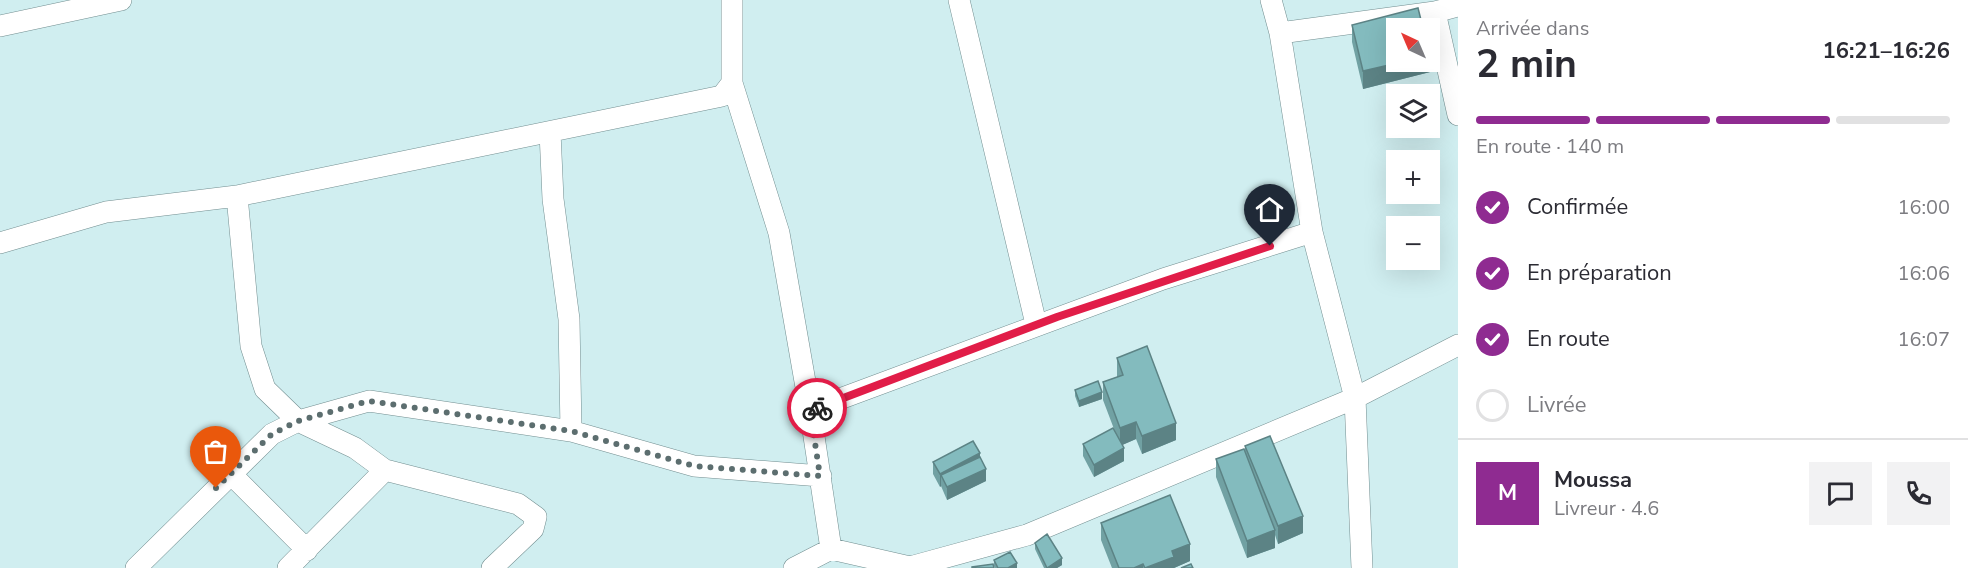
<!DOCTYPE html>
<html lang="fr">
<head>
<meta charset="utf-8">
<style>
  :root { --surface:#fff; --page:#f2f2f3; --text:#2b2b33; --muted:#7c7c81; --line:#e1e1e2; --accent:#8f2b91 }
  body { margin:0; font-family:"Nunito Sans",sans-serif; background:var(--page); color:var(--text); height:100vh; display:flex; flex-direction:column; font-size:22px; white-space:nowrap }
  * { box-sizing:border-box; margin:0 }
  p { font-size:20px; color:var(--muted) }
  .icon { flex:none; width:33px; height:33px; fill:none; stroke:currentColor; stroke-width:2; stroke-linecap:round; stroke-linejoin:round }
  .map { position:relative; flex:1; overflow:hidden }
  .details { display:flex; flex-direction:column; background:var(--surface); width:510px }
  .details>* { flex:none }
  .needle { width:39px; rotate:316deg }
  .fabs { position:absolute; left:1386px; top:18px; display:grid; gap:12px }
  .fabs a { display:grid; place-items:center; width:54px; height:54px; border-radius:0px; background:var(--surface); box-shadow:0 6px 24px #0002; font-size:30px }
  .pin { position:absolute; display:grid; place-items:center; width:51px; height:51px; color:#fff; margin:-62px -26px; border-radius:50% 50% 50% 0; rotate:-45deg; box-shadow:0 0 6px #0007 }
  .pin .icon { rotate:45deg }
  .courier { position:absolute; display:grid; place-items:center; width:60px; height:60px; margin:-30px; border:4px solid #e11d48; border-radius:50%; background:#fff; color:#222; box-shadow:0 2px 8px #0007 }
  .head em { font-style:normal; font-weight:700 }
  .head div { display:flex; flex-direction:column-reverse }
  .head { display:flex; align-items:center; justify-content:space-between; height:102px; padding:0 18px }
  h1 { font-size:39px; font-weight:700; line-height:45px }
  .bar { display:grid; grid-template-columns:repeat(4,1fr); gap:9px 6px; align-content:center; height:72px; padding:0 18px }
  .bar i { height:8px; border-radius:4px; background:var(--line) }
  .bar .active { background:var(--accent) }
  .bar p { grid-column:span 4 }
  .line { display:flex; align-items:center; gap:15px; padding:0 18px; border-top:2px solid var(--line) }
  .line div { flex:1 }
  .round { display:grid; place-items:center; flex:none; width:63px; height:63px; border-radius:0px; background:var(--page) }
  ol { padding:0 18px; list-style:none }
  li { display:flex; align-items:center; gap:18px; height:66px }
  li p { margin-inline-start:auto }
  li .icon { padding:6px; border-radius:50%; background:var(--accent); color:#fff; stroke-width:4 }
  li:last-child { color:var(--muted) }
  li i { width:33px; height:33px; border:3px solid var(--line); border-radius:50% }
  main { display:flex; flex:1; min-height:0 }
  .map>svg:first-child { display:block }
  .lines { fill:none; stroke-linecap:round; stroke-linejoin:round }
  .minor-casing { stroke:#728e90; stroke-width:22 }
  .minor { stroke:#fff; stroke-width:21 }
  .wall { fill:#71a1a3 }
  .shaded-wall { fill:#5c8385 }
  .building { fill:#83bbbe; stroke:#5c8385; stroke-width:1.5 }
  .done { stroke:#5c6e6f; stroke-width:6; stroke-dasharray:0 10.8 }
  .route { stroke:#e11d48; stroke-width:8 }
</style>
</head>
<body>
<main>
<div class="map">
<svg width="1458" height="568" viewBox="0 0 1458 568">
  <rect width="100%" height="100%" fill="#d0eef0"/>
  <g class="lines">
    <defs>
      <path id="minor" d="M959 0 1036 324
        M1271 0 1280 33 1312 232 1355 398 1362 568
        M1435 12 1458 115
        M0 26 121 0
        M1280 33 1435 12 1458 6
        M732 83 779 233 810 410 831 549
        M550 132 553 199 569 319 571 431
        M237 196 251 346 265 389 298 421 355 448 385 470 518 504 536 517 533 529 492 568
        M0 243 106 212 237 196 722 96 732 83V0
        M810 410 1163 279 1312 232
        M231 474 307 550
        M136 568 272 434 298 421 369 401 571 431 694 466 821 476
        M288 568 385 470
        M794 568 831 549 910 567 1027 535 1355 398 1458 345"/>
    </defs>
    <use href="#minor" class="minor-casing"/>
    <use href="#minor" class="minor"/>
  </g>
  <path class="wall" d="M1352 25 1430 72 1363 89 1352 42Z
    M1117 358 1176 440 1142 454 1136 439 1122 445 1124 461 1094 477 1083 456V444L1114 429 1103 400V382L1117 377Z
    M1075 390 1102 399 1079 407 1075 396Z
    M1245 446 1303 533 1278 544 1275 535V548L1247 558 1216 477V459L1245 452Z
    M980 457 986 481 947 500 941 486 940 487 933 474V462Z
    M1101 523 1190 561 1174 568H1112L1101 540Z
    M1035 543 1062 565 1057 568H1044L1035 549Z
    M994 560 1017 568H995L994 566Z"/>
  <path class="shaded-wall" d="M1430 55V72L1363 89V71L1402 62H1430Z
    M1102 392V399L1079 407V401Z
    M1136 422V439L1120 446V428Z
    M1176 423V440L1142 454V436Z
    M1124 448V461L1094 477V465Z
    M980 453V466L941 475V486L940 487V474Z
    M986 469V481L947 500V487Z
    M1303 516V533L1278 544V526Z
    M1275 530V548L1247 558V541Z
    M1190 544V561L1174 568H1145L1172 551Z
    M1062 558V565L1057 568H1048Z
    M1017 563V568H1008Z
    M1143 564V568H1134Z"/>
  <path class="building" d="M1418 8 1423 28H1396V62H1402L1363 71 1352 25Z
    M1147 346 1176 423 1142 436 1136 422 1120 428 1103 382 1123 375 1117 358Z
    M1098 381 1102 392 1079 401 1075 390Z
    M1113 428 1124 448 1094 465 1083 444Z
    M1270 436 1303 516 1278 526 1245 446Z
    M973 441 980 453 940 474 933 462Z
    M1244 449 1275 530 1247 541 1216 459Z
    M980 457 986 469 947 487 941 475Z
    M1170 495 1190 544 1172 551 1174 557 1145 568 1143 564 1134 568H1119L1101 523Z
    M1047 534 1062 558 1047 568 1035 543Z
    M1010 552 1017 563 1008 568H998L994 560Z
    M993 564 994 568H972V567Z
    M1191 564 1193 568H1181Z"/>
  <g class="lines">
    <path class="done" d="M216 488 272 434 298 421 369 401 571 431 694 466 820 476 810 410 817 408"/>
    <path class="route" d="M817 408 1057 317 1270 246"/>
  </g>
</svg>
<div class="fabs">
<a><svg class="needle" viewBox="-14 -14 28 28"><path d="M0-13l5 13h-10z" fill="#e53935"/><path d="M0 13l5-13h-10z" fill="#7c7c81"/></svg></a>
<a><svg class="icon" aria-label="layers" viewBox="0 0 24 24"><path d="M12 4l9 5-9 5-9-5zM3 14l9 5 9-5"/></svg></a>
<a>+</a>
<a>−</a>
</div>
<div class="pin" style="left:216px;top:488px;background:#ea580c"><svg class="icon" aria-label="bag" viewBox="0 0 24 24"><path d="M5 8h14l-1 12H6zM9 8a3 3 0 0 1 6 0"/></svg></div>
<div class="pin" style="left:1270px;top:246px;background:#1f2937"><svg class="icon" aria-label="home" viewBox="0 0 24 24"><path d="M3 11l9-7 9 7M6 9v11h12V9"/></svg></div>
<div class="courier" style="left:817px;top:408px"><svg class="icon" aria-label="bike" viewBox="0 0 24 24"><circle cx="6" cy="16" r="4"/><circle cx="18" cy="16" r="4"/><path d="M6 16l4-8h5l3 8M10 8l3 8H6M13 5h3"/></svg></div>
</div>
<section class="details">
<div class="head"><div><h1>2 min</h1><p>Arrivée dans</p></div><em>16:21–16:26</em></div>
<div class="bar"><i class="active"></i><i class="active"></i><i class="active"></i><i></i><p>En route · 140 m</p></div>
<ol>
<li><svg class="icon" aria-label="check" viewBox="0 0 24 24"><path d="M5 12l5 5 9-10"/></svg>Confirmée<p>16:00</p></li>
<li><svg class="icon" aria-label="check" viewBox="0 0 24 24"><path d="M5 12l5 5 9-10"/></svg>En préparation<p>16:06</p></li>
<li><svg class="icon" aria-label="check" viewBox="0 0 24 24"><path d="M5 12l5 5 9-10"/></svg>En route<p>16:07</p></li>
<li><i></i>Livrée</li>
</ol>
<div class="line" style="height:108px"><b class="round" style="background:var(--accent);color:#fff">M</b><div><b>Moussa</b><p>Livreur · 4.6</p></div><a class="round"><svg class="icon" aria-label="chat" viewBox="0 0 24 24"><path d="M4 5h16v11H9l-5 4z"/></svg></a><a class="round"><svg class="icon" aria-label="phone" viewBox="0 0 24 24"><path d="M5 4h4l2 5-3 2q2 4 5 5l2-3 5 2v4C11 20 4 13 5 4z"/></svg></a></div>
</section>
</main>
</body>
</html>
